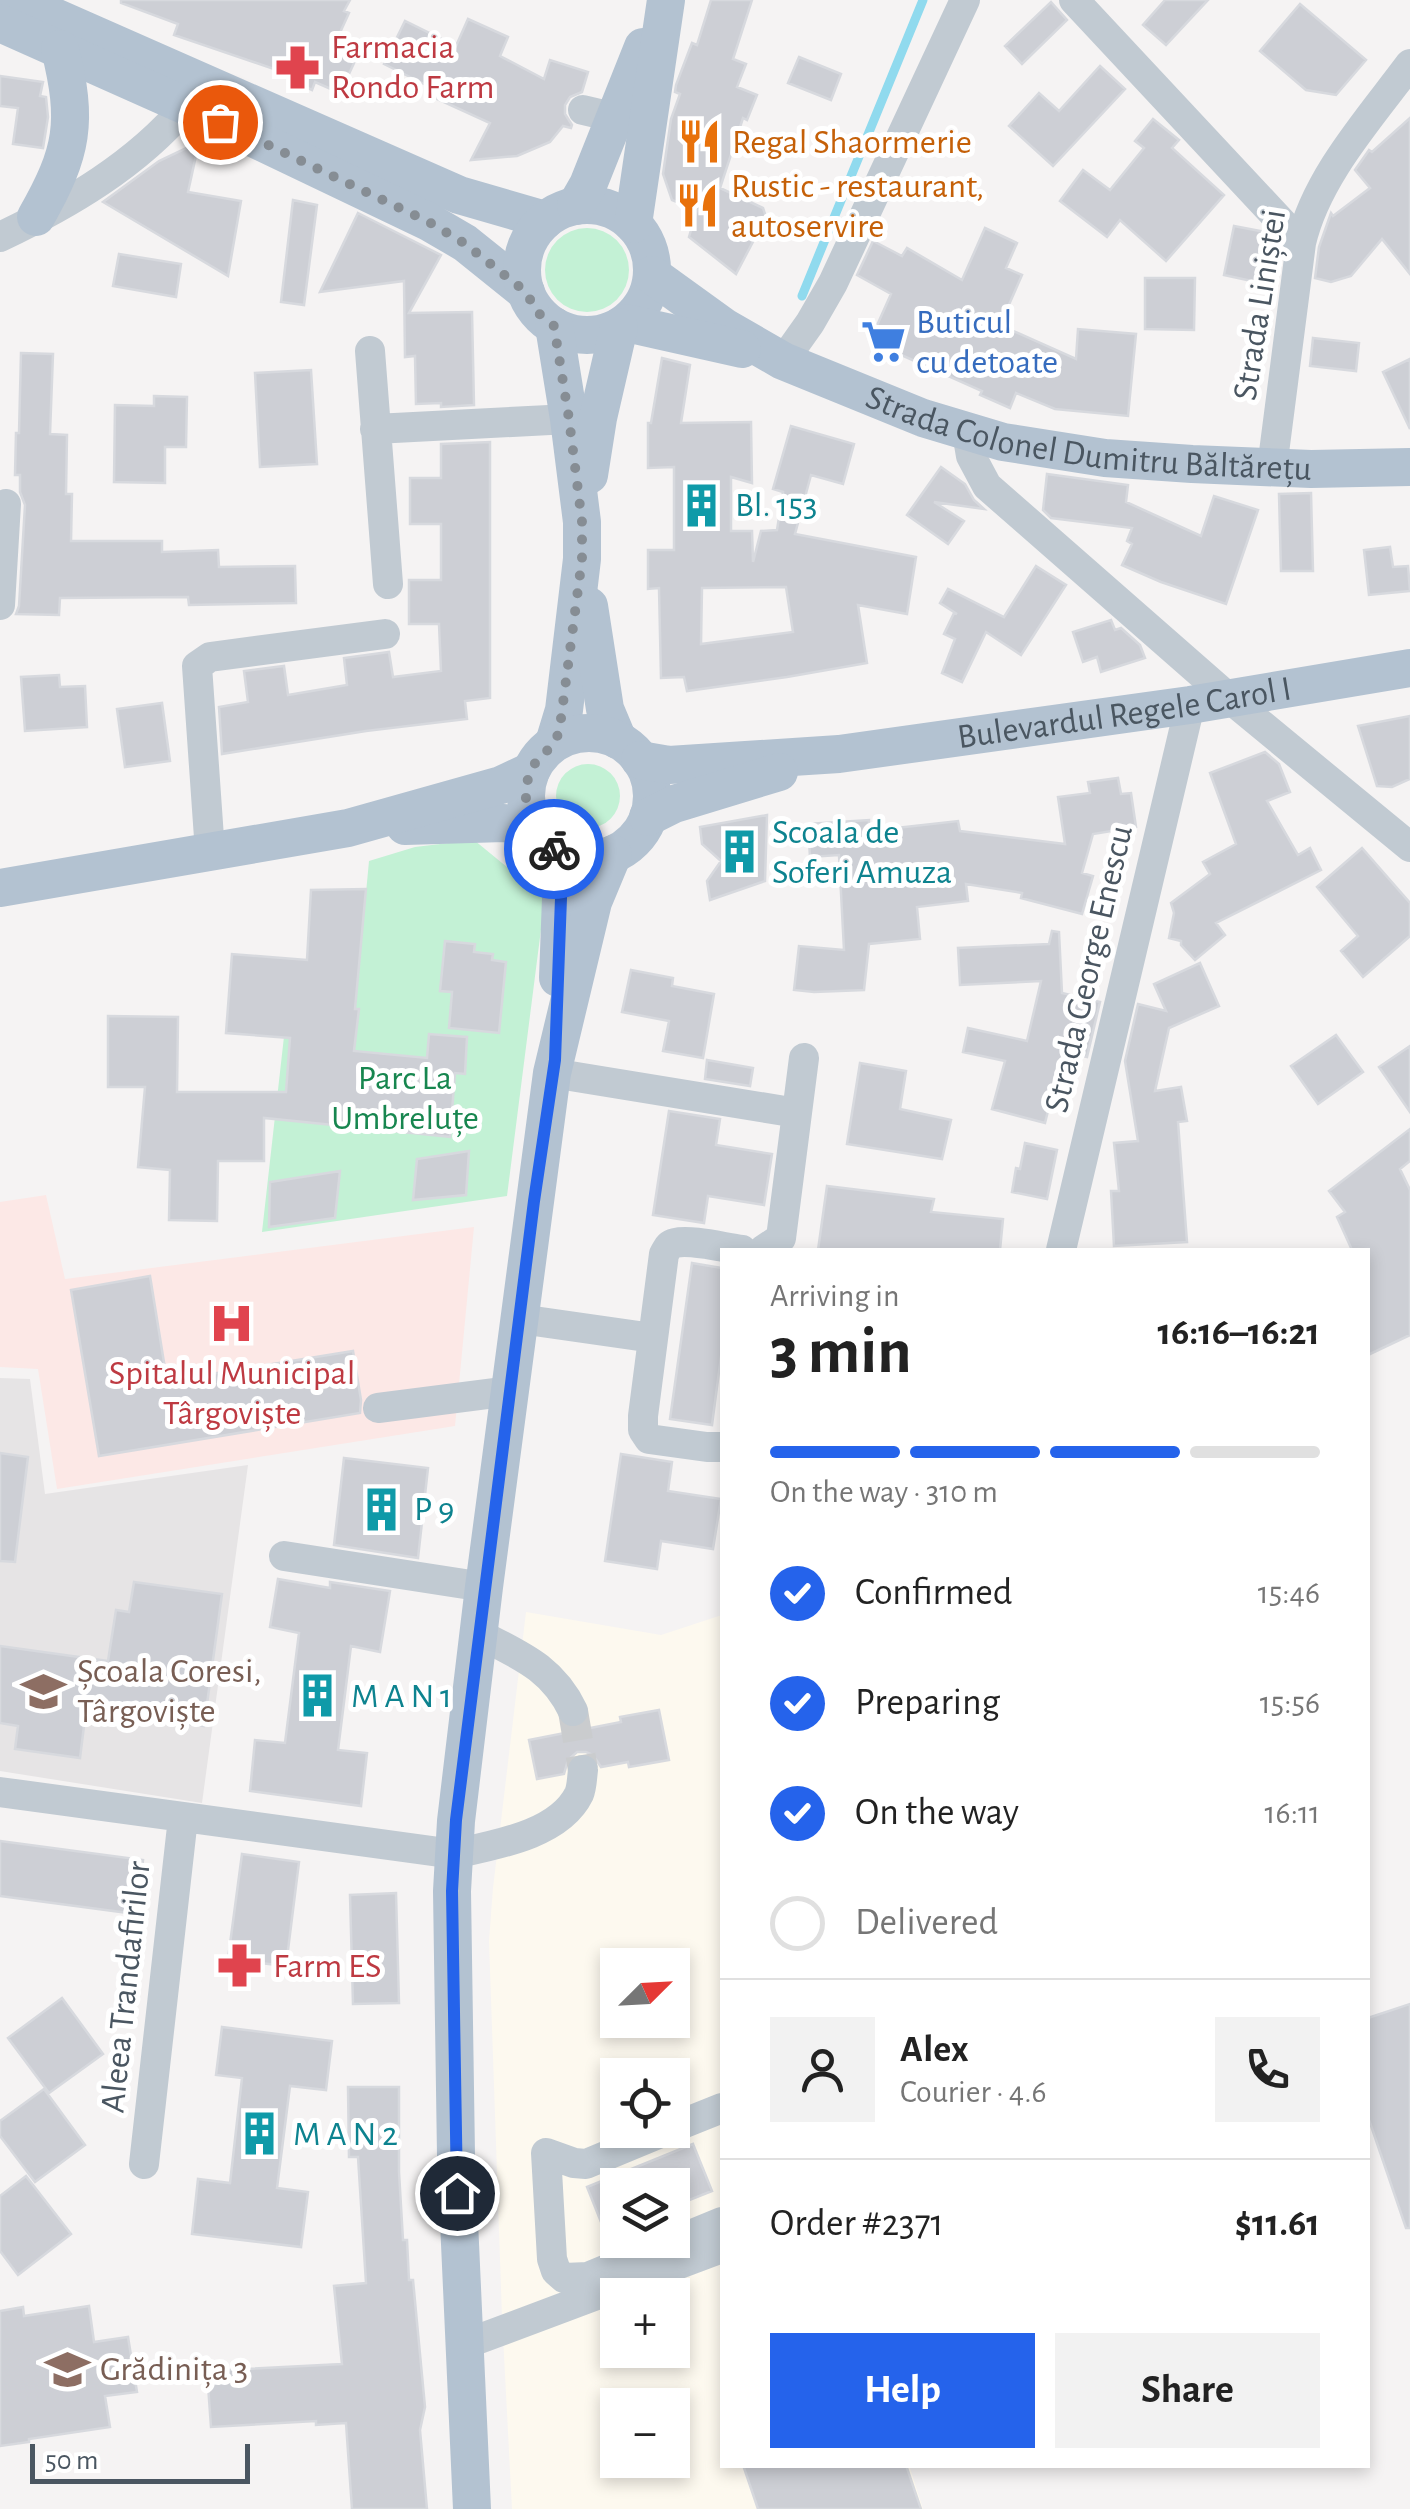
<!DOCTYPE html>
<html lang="en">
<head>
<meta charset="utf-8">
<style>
  :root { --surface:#fff; --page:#f2f2f2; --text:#222; --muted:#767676; --line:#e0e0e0; --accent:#2563eb }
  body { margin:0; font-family:"Alegreya Sans",sans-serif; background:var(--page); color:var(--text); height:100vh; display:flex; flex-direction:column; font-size:38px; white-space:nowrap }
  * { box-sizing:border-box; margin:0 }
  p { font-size:32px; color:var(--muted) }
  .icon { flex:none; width:55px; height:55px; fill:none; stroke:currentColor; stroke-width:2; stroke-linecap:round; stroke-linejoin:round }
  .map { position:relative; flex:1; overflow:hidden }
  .drawer { position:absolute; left:720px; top:1248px; width:650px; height:1220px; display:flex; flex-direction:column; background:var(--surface); border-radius:0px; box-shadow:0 5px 15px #0003 }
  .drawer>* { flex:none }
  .needle { width:65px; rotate:66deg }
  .tools { position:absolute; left:600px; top:1948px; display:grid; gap:20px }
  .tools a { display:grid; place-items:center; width:90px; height:90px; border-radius:0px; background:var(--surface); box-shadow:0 5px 15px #0003; font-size:50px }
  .scale { position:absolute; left:30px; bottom:25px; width:220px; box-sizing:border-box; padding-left:10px; border:5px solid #4a5661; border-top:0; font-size:28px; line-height:35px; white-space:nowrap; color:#4a5661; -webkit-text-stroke:8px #fff; paint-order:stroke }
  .pin { position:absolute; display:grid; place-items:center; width:85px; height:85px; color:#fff; margin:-42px; border:5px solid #fff; border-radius:50%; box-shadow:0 2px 10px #0007 }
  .courier { position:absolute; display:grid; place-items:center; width:100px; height:100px; margin:-50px; border:8px solid #2563eb; border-radius:50%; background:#fff; color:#222; box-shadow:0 2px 12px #0007 }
  .head em { font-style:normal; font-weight:600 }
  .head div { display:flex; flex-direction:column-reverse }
  .head { display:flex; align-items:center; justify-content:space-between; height:170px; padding:0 50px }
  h1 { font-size:65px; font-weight:600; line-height:75px }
  .bar { display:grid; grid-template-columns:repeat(4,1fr); gap:15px 10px; align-content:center; height:120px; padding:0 50px }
  .bar i { height:12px; border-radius:8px; background:var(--line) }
  .bar .selected { background:var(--accent) }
  .bar p { grid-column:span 4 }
  .line { display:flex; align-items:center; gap:25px; padding:0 50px; border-top:2px solid var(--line) }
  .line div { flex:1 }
  .round { display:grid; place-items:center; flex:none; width:105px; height:105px; border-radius:0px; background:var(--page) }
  ol { padding:0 50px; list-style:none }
  li { display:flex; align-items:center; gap:30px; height:110px }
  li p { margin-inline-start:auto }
  li .icon { padding:10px; border-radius:50%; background:var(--accent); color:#fff; stroke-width:4 }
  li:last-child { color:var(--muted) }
  li i { width:55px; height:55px; border:5px solid var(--line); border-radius:50% }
  .primary-button { display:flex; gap:20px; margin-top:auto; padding:20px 50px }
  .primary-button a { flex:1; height:115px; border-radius:0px; background:var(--accent); color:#fff; font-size:40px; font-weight:600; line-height:115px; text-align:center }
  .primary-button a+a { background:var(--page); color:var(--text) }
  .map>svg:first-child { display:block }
  .commercial { fill:#fdf9ef; fill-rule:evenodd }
  .education { fill:#e6e4e5 }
  .medical { fill:#fce8e6 }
  .green { fill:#c3f1d5 }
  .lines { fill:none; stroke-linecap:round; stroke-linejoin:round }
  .stream { stroke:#90daee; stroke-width:9 }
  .building { fill:#cdcfd5; stroke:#d7d9de; stroke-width:2.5; fill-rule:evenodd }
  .minor-tunnel { stroke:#caccce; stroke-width:30; stroke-dasharray:30 15; stroke-linecap:butt }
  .minor { stroke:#c1cad2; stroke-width:30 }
  .major { stroke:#b3c2d1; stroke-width:38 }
  .done { stroke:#868d94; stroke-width:10; stroke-dasharray:0 18 }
  .route { stroke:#2563eb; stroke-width:12 }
  .labels { text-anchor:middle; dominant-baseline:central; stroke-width:10; stroke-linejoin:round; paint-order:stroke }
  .health-label { font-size:35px; fill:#be3a42; stroke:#fff; text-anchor:start }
  .food-label { font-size:35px; fill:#c56008; stroke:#fff; text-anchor:start }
  .street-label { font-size:35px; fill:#4a5661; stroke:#fff }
  .shop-label { font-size:35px; fill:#366cbe; stroke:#fff; text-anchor:start }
  .culture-label { font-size:35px; fill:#0d838f; stroke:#fff; text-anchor:start }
  .park-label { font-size:35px; fill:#17864f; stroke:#fff }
  .education-label { font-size:35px; fill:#785e54; stroke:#fff; text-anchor:start }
</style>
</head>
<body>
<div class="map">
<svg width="1410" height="2509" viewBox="0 0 1410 2509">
  <rect width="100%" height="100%" fill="#f5f3f3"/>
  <path class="commercial" d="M526 1612 661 1635 722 1615V2465H909L923 2509H512L502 2317 489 1941 493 1888ZM618 1965H672V2020H618ZM618 2075H672V2130H618ZM618 2185H672V2240H618ZM618 2295H672V2350H618ZM618 2405H672V2460H618Z"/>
  <path class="education" d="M0 1378 30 1379 45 1494 248 1465 202 1803 0 1771Z"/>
  <path class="medical" d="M46 1195 65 1279 474 1227 455 1426 57 1489 38 1369 0 1367V1202Z"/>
  <path class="green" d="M545 270a42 42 0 1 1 84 0a42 42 0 1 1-84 0Z
    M556 796a32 32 0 1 1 64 0a32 32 0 1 1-64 0Z
    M474 840 545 898 507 1196 262 1232 288 1001 356 999 369 861 415 847Z"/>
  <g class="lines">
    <path class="stream" d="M802 296 923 0"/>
  </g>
  <path class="building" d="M121 0H350L344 11 349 13 338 37 361 48 340 93 315 82 312 90 276 73 277 70 174 35 178 24 121 3Z
    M711 0H752L733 59 746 64 737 87 757 95 747 120 743 118 720 188 763 208 766 217 736 274 689 237 697 210 672 200 663 174 671 119 680 94 675 92 676 85 692 43 697 45Z
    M1165 0H1208L1166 45 1143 25Z
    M1051 2 1067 20 1022 64 1005 46Z
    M1300 4 1366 60 1336 95 1306 90 1260 51Z
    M468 19 508 37 500 56 544 79 550 60 588 72 582 92 570 97 565 105V114L572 125 571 128 563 126 550 142 517 156 471 160 490 123 433 97 436 90 384 64 405 21 456 46Z
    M799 57 841 74 831 100 788 83Z
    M1100 66 1125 89 1053 166 1009 126 1039 93 1059 111Z
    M0 76 43 82 40 96 46 97 48 117 43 148 13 144 18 108 0 106Z
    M1410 118V274L1382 239 1351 276 1331 282 1315 278 1319 247 1331 213 1333 216 1370 188 1355 170 1369 150 1372 152Z
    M1153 119 1179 140 1172 148 1224 195 1166 261 1120 220 1107 237 1060 201 1083 170 1110 190 1144 148 1135 141Z
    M199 142 188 192 241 201 228 276 103 202 159 161Z
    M293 200 317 205 304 305 281 302Z
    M358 213 441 255 409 313 472 312 474 405 441 407V403L416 404 415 356 405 357 404 281 320 292Z
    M1234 226 1265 232 1270 238 1261 283 1224 275Z
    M985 228 1017 243 1006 268 1022 275 1000 325 1076 359 1078 329 1136 334 1128 416 1055 409 1016 393 1010 408 980 395 982 391 870 341 891 294 857 275 873 241 902 256 907 248 962 280Z
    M119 254 181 264 176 297 113 286Z
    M1145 278H1195L1194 330 1145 329Z
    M1313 338 1359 343 1356 371 1310 366Z
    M21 353 53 354 50 434 67 435 66 494H72L71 541H162V552L218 550 219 567 295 566 296 603 189 605 188 597 60 598 59 615 16 614 19 606 25 505 20 492V475H15L16 433H19Z
    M662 358 690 365 681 423 751 422 752 483 731 477V531H752L753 562 761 531 777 530 783 492 773 489 791 426 854 444 843 484 811 475 795 534 916 557 907 614 858 605 867 663 787 677 687 691 684 677 661 678 659 588 648 589V550H674V467L648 468V423H651ZM786 587 793 632 701 644 702 588Z
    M1410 359V429L1383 372Z
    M311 370 317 464 260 467 255 373Z
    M154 396 187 397 186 447H165V483L114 482 115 405 154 406Z
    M490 442V698L465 701 467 719 366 731 222 754 219 707 248 702 244 671 284 666 288 695 347 685 344 658 389 652 393 677 441 671 439 624H409V580H441V524H410V478H441V444Z
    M941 467 965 484 974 500 984 509 934 502 964 521 948 544 907 515Z
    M1047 474 1128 485 1126 502 1201 536 1214 496 1258 510 1226 604 1161 582 1122 565 1132 544 1127 541 1132 528 1051 518 1043 510Z
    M1311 493 1313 571H1281L1279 494Z
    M1390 547 1393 567 1408 566 1410 591 1369 595 1364 550Z
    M1036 566 1066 585 1021 655 986 632 962 682 942 673 955 639 944 634 954 613 957 614 940 603 948 589 1004 617Z
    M1111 620 1115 630 1121 628 1140 645 1145 658 1101 672 1097 657 1083 662 1073 632Z
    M59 675 60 687 85 686 87 727 25 731 21 677Z
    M162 703 170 761 125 767 117 709Z
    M1410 716V779L1392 787 1377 786 1358 726Z
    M1265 752 1279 764 1290 792 1267 801 1298 855 1310 848 1321 870 1216 923 1225 935 1195 960 1181 945V941L1169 938 1174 913 1171 903 1210 874 1203 862 1236 844 1210 773Z
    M1118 778 1121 794 1131 793 1136 827 1093 834 1082 873 1093 876 1082 914 1021 898 1022 893 966 884 968 901 917 907 920 939 869 944 864 990 814 992 794 990 799 946 844 950 839 855 810 857 808 824 869 820V831L958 821 960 831 1065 844 1058 797 1090 793 1088 782Z
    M767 815 765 881 710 900 707 881 721 861 702 844 700 827Z
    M1362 848 1410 903V936L1363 977 1341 951 1358 936 1317 887Z
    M366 889 355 1009H359L354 1051 427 1058 429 1034 467 1037 465 1074 455 1073 450 1137 264 1118V1161H218L217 1221 169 1220 170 1170 138 1167 145 1087H108V1016L178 1017 177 1092H286L290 1038 226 1033 232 954 307 960 311 890Z
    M1052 931 1059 932 1062 993 1100 1002 1087 1057 1063 1051 1045 1123 992 1109 1005 1061 963 1052 968 1028 1027 1041 1041 981 960 985 958 948 1049 944Z
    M445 941 475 944 474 952 493 954 492 960 506 962 499 1033 449 1028 452 992 440 991Z
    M1200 963 1219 1006 1169 1028 1155 1091 1181 1087 1187 1121 1178 1122 1187 1242 1114 1246 1111 1191H1119L1114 1143 1138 1141 1125 1061 1138 1004 1166 1011 1154 984Z
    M631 970 673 978 672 986 714 994 703 1058 663 1051 669 1021 622 1012Z
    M1336 1035 1363 1072 1318 1104 1291 1066Z
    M1410 1046V1112L1379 1067Z
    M707 1060 753 1068 750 1086 705 1079Z
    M860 1063 906 1071 900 1109 951 1120 942 1159 847 1144Z
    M669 1111 720 1119 716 1145 772 1154 764 1205 708 1196 704 1223 653 1215Z
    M1410 1129V1161L1400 1169 1410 1190V1335L1368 1355V1250H1352L1337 1217 1345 1212 1329 1191Z
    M1025 1143 1057 1150 1047 1199 1012 1192 1016 1168 1020 1169Z
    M469 1151 466 1195 413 1200 417 1159Z
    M340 1171 335 1218 269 1227 270 1182Z
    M827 1186 934 1199 931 1212 1003 1219 1000 1250H818Z
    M692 1263 722 1268V1349L712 1425 670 1419Z
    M150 1276 167 1381 353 1351 361 1400 360 1413 99 1456 71 1290Z
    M0 1453 28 1457 15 1562 0 1561Z
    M621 1454 672 1462 668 1491 721 1499 713 1549 661 1541 657 1569 605 1561Z
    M344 1458 428 1468 418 1558 334 1545Z
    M278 1579 330 1588V1582L390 1591 380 1652 351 1646 338 1750 367 1753 361 1806 250 1791 255 1740 285 1743 299 1633 270 1627Z
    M134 1582 222 1594 204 1726 86 1710 80 1758 15 1749 18 1726 0 1723V1646L108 1661 116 1610 129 1612Z
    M659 1710 669 1760 629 1767 628 1762 601 1767 593 1755 586 1752H577L568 1760 564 1774 537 1779 529 1740 621 1722 620 1717Z
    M0 1841 143 1860 136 1914 0 1896Z
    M242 1854 299 1862 286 1966 228 1959Z
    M396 1893 399 2003 353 2004 350 1895Z
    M62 1998 103 2054 49 2093 8 2038Z
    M1410 2004V2228H1406L1368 2117V2018Z
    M222 2027 332 2041 326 2090 290 2086 277 2188 308 2192 301 2247 192 2234 198 2179 230 2183 242 2078 216 2075Z
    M348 2087H399V2172L403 2240H407L409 2280H413L425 2407 420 2430 427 2509H352L346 2423 316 2425V2421L211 2427 207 2371 342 2364 334 2286 366 2283 358 2157H349Z
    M44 2089 85 2145 35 2182 0 2136V2121Z
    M693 2144 712 2191 672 2207V2185H618V2245L611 2247 587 2187Z
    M26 2176 71 2234 18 2275 0 2251V2196Z
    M89 2306 94 2342 128 2337 137 2392 105 2396 110 2427 29 2439V2442L0 2446V2311L23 2307 24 2316Z
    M743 2465H906L921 2509H758Z"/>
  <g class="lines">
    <path class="minor-tunnel" d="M573 1711 583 1770"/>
    <path class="minor" d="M1074 0 1301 243
      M583 110 634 122
      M0 237C69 204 136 165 186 106
      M370 351 388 584
      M783 361 810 323 833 283 965 0
      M375 429 569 419
      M967 432 971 456 987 486 1229 698 1410 847
      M1272 468 1301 243C1316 177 1370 118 1410 64
      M0 605 6 504
      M210 852 197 666 210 657 385 634
      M552 1073 797 1113
      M763 1250 781 1238 804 1058
      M1061 1250 1190 705
      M520 1319 653 1338
      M378 1408 511 1391
      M722 1447H707L649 1439 643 1430V1416L664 1254C668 1248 667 1245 675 1243 691 1239 725 1248 742 1250
      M284 1556 484 1587
      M479 1634C519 1655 552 1667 573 1711
      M0 1792 454 1854C494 1845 559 1835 579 1794 582 1787 582 1777 583 1770
      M672 2128 722 2108
      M668 2130 586 2164 574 2163 546 2153 552 2259 556 2271 564 2278 588 2277 722 2222
      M144 2164 183 1818
      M463 2345 722 2248"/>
    <g class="major">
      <path d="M16 0 459 195 545 220"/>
      <path d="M0 23 186 106 429 222 465 243 526 292"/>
      <circle cx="587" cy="270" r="65"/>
      <path d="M576 206 588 185 643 47"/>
      <path d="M36 217C73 152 78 122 60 49"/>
      <path d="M633 224 666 0"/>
      <path id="s1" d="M652 275 724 327 783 361 923 418 1003 442 1105 458 1192 464 1311 469 1410 467"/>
      <path d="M626 323 742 349"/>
      <path d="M554 326 569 419 582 522V559L564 710 554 743"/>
      <path d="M589 475 598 418 619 327"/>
      <path d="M589 606 605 709 618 740"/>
      <circle cx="589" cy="796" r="63"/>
      <path id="s2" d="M640 760 669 765 839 754 1190 705 1410 668"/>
      <path d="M648 817 674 804 779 772"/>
      <path d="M405 826 504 823 535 828"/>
      <path d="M0 888 348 828 501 785 531 771"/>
      <path d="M558 978 561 898 559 851"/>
      <path d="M472 2509 456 2155 452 1891 456 1821 484 1587 552 1073 593 902 613 854"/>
    </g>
  </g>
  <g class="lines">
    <path class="done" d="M220 122 429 222 464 243 526 292 537 312 554 326 569 419 582 522V559L560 726C558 731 558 737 555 741 550 750 540 755 534 765 517 794 528 829 554 849"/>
    <path class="route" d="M457 2193 452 1891 456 1820 534 1201 555 1060 561 898 558 851 554 849"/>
  </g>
  <defs>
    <symbol id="pharmacy-bare" viewBox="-9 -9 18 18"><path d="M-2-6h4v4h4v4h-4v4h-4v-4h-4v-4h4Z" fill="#e0444e" stroke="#fff" stroke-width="2.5" paint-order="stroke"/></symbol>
    <symbol id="restaurant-bare" viewBox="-9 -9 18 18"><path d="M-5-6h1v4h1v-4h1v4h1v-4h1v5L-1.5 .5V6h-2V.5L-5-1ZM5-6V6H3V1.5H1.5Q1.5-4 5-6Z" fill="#e8710a" stroke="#fff" stroke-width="2.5" paint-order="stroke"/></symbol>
    <symbol id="supermarket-bare" viewBox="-9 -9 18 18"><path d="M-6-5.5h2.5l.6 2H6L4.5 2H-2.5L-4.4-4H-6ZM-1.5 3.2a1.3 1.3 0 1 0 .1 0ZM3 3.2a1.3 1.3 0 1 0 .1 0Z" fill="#3f7fe0" stroke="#fff" stroke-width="2.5" paint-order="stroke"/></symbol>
    <symbol id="building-bare" viewBox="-9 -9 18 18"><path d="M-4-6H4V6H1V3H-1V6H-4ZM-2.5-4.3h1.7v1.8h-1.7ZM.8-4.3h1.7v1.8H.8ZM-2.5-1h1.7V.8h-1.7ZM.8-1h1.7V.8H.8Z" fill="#0f9aa8" stroke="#fff" stroke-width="2.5" paint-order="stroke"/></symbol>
    <symbol id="hospital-bare" viewBox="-9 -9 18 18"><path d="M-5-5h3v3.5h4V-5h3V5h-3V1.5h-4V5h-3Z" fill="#e0444e" stroke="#fff" stroke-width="2.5" paint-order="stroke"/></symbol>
    <symbol id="school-bare" viewBox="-9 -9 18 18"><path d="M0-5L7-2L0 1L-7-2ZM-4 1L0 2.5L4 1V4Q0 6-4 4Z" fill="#8d6e63" stroke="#fff" stroke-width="2.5" paint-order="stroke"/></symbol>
  </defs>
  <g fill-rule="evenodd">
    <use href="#pharmacy-bare" x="266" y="36" width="63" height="63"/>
    <use href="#restaurant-bare" x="668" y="110" width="63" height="63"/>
    <use href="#restaurant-bare" x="666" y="174" width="63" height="63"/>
    <use href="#supermarket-bare" x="852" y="310" width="63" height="63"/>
    <use href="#building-bare" x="670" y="474" width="63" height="63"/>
    <use href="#building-bare" x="708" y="820" width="63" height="63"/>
    <use href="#hospital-bare" x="200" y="1292" width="63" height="63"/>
    <use href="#building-bare" x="350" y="1478" width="63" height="63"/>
    <use href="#school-bare" x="12" y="1660" width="63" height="63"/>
    <use href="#building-bare" x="286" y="1664" width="63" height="63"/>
    <use href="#pharmacy-bare" x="208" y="1934" width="63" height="63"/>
    <use href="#building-bare" x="228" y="2102" width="63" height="63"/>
    <use href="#school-bare" x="36" y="2338" width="63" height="63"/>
  </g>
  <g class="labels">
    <g class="health-label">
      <text x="331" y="47">Farmacia<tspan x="331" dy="40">Rondo Farm</tspan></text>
      <text x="232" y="1373" text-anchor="middle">Spitalul Municipal<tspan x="232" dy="40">Târgoviște</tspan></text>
      <text x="273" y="1966">Farm ES</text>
    </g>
    <g class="food-label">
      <text x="732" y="142">Regal Shaormerie</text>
      <text x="731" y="186">Rustic - restaurant,<tspan x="731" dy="40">autoservire</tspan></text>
    </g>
    <g class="street-label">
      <text transform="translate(1260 305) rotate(-81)">Strada Liniștei</text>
      <text stroke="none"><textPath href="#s1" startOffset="475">Strada Colonel Dumitru Băltărețu</textPath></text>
      <text stroke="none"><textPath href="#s2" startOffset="488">Bulevardul Regele Carol I</textPath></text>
      <text transform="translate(1089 969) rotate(-77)">Strada George Enescu</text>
      <text transform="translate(126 1987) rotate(-84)">Aleea Trandafirilor</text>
    </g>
    <g class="shop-label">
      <text x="916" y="322">Buticul<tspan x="916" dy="40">cu detoate</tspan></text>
    </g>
    <g class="culture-label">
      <text x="735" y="505">Bl. 153</text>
      <text x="772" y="832">Scoala de<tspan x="772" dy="40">Soferi Amuza</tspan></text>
      <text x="414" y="1509">P 9</text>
      <text x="351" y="1696">M A N 1</text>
      <text x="293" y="2134">M A N 2</text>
    </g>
    <g class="park-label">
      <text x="405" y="1078">Parc La<tspan x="405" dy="40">Umbreluțe</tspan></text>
    </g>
    <g class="education-label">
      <text x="77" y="1671">Școala Coresi,<tspan x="77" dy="40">Târgoviște</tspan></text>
      <text x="100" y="2369">Grădinița 3</text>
    </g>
  </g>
</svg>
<div class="tools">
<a><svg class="needle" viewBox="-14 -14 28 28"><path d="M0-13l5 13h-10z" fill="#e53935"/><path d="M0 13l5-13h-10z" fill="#767676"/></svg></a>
<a><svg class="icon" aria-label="locate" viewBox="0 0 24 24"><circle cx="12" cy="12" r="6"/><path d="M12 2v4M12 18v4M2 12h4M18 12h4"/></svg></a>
<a><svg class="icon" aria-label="layers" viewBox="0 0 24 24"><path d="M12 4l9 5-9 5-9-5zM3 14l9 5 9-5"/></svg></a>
<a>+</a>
<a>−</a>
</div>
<div class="scale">50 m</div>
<div class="pin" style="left:220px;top:122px;background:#ea580c"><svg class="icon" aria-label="bag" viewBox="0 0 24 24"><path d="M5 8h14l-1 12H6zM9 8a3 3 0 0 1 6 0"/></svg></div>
<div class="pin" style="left:457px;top:2193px;background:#1f2937"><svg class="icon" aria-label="home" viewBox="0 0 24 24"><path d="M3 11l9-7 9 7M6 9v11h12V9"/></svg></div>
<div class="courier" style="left:554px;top:849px"><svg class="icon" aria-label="bike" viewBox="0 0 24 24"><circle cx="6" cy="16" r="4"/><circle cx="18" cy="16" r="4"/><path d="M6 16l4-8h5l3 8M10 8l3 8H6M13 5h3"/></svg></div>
<section class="drawer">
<div class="head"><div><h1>3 min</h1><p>Arriving in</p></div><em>16:16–16:21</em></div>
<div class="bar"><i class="selected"></i><i class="selected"></i><i class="selected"></i><i></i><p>On the way · 310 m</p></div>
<ol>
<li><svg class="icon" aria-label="check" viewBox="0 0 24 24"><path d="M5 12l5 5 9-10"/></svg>Confirmed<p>15:46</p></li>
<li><svg class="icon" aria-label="check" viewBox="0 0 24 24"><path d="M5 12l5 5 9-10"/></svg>Preparing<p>15:56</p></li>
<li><svg class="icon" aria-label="check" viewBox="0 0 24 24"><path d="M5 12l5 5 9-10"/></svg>On the way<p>16:11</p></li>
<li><i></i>Delivered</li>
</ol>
<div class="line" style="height:180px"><a class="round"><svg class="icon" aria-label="person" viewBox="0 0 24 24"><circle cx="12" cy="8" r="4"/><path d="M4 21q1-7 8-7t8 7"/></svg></a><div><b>Alex</b><p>Courier · 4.6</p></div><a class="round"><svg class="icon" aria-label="phone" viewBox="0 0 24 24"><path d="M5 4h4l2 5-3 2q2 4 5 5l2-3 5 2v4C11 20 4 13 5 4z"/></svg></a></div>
<div class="line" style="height:130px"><div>Order #2371</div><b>$11.61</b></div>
<div class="primary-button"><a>Help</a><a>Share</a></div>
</section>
</div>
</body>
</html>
